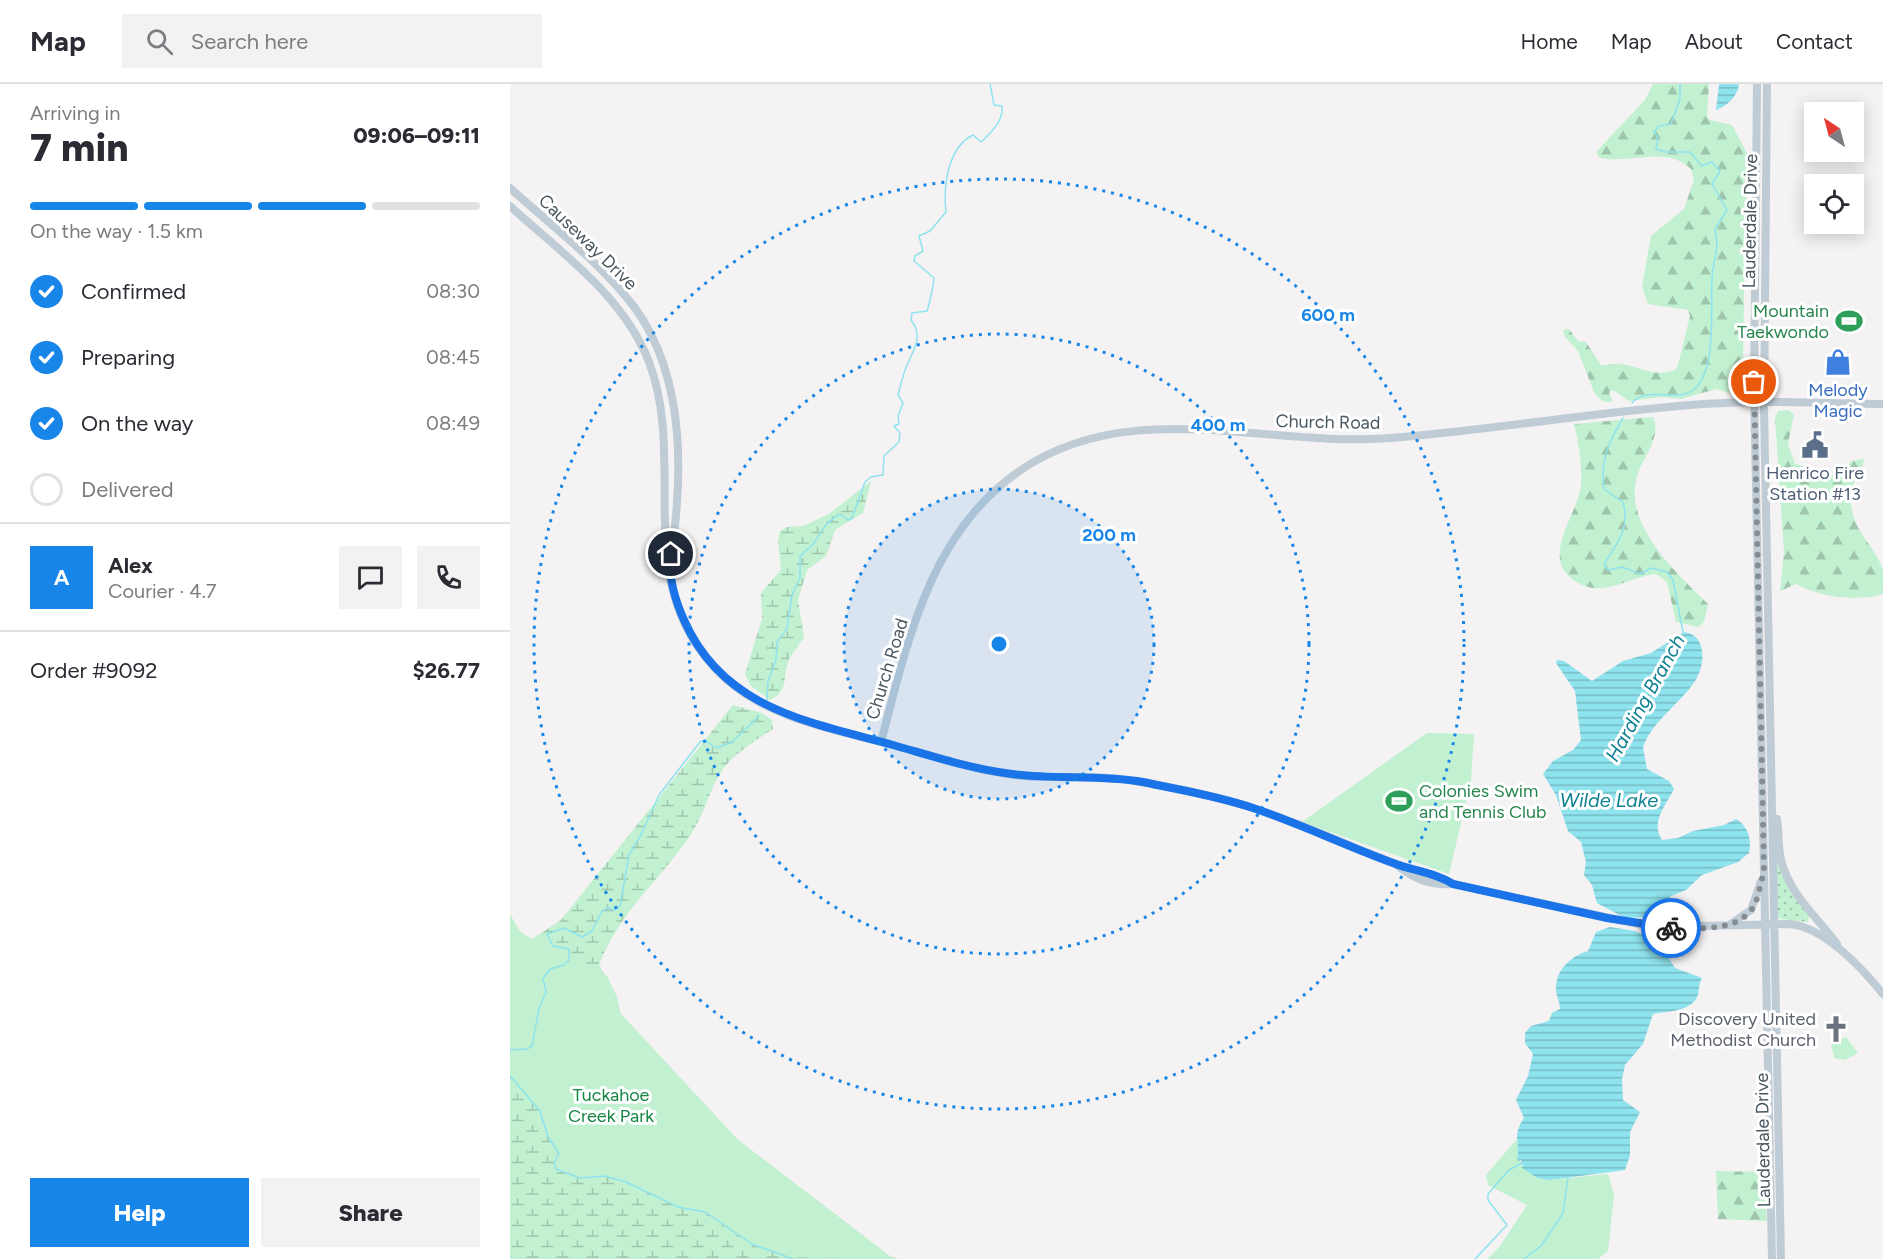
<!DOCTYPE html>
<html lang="en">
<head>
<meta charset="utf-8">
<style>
  :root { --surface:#fff; --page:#f2f2f3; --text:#2b2b33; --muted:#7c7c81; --line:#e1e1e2; --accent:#1885e8 }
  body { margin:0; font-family:Figtree,sans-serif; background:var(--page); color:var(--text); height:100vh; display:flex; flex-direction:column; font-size:22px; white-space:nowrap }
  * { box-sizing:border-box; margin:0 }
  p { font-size:20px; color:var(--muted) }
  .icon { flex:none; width:33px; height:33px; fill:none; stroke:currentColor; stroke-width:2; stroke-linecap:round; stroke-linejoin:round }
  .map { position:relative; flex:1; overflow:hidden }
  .sheet { display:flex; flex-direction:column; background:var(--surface); width:510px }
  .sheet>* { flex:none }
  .needle { width:39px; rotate:324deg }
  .buttons { position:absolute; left:1294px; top:18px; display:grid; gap:12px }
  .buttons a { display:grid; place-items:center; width:60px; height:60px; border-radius:0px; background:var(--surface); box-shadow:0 3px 15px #0003; font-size:30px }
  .pin { position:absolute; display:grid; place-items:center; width:51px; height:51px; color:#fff; margin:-26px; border:3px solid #fff; border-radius:50%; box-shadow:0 2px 6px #0007 }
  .courier { position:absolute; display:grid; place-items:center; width:60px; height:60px; margin:-30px; border:4px solid #1a73e8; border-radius:50%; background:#fff; color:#222; box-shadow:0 2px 8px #0007 }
  .headline em { font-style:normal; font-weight:800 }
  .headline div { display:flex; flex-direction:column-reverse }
  .headline { display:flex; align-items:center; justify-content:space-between; height:102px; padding:0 30px }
  h1 { font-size:39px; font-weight:800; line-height:45px }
  .bar { display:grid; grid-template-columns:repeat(4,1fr); gap:9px 6px; align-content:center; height:72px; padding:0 30px }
  .bar i { height:8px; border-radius:4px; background:var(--line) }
  .bar .on { background:var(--accent) }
  .bar p { grid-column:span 4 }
  .line { display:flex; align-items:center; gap:15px; padding:0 30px; border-top:2px solid var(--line) }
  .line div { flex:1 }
  .round { display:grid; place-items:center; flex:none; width:63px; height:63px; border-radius:0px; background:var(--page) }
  ol { padding:0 30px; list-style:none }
  li { display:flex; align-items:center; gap:18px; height:66px }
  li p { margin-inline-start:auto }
  li .icon { padding:6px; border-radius:50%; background:var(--accent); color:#fff; stroke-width:4 }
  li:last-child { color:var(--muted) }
  li i { width:33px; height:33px; border:3px solid var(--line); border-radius:50% }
  .primary-button { display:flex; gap:12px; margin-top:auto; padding:12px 30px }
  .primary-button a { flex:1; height:69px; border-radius:0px; background:var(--accent); color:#fff; font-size:24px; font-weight:800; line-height:69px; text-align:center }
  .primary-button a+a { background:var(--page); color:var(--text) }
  header { display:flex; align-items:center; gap:36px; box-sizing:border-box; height:84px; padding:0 30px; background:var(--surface); border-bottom:2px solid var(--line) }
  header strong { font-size:28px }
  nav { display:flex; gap:33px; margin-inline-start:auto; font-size:21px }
  .search { width:420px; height:54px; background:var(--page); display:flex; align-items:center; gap:15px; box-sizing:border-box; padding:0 21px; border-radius:0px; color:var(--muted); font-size:22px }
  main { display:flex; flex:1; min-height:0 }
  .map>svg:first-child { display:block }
  .grass { fill:url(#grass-dots) }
  .forest { fill:url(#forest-firs) }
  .wetland { fill:url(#wetland-marsh) }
  .green { fill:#c1f1d0 }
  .water { fill:url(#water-rules) }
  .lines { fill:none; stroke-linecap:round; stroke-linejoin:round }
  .stream { stroke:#8ee3ee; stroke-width:1.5 }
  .secondary { stroke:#c0ccd5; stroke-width:8 }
  .done { stroke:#858d93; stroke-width:6; stroke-dasharray:0 10.8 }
  .route { stroke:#1a73e8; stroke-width:8 }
  .ring { fill:none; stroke:#1885e8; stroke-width:3; stroke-dasharray:3 6 }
  .labels { text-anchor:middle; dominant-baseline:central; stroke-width:6; stroke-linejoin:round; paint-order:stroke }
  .street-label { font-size:18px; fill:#495760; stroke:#fff }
  .leisure-label { font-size:18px; fill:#27864d; stroke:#fff; text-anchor:end }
  .shop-label { font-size:18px; fill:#366cbe; stroke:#fff }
  .service-label { font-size:18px; fill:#4e5e75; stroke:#fff }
  .worship-label { font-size:18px; fill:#5b616d; stroke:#fff; text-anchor:end }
  .park-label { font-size:18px; fill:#178544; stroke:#fff }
  .water-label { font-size:20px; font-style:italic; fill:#0c8192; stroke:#fff }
  .centre { fill:#1885e8; stroke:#fff; stroke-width:3 }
  .ring-label { font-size:18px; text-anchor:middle; font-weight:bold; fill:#1885e8; stroke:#fff; stroke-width:6; stroke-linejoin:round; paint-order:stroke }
</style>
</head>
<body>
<header>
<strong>Map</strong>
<div class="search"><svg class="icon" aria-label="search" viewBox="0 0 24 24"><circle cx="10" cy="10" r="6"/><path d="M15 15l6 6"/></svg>Search here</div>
<nav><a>Home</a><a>Map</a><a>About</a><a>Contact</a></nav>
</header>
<main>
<section class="sheet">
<div class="headline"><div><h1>7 min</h1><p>Arriving in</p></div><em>09:06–09:11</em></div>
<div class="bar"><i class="on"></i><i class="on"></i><i class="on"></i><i></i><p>On the way · 1.5 km</p></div>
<ol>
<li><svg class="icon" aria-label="check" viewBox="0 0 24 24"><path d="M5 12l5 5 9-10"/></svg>Confirmed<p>08:30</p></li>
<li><svg class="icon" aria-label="check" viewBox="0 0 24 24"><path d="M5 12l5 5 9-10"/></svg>Preparing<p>08:45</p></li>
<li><svg class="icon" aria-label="check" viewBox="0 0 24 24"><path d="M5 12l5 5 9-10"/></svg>On the way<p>08:49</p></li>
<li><i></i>Delivered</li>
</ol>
<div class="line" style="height:108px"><b class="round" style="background:var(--accent);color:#fff">A</b><div><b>Alex</b><p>Courier · 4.7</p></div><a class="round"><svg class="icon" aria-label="chat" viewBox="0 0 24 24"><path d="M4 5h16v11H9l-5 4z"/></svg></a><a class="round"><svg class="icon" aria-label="phone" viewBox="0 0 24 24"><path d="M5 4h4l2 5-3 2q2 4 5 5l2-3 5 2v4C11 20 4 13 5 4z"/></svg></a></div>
<div class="line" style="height:78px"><div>Order #9092</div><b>$26.77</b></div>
<div class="primary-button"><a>Help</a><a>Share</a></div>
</section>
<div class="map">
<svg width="1373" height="1175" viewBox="0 0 1373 1175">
  <defs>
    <pattern id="grass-dots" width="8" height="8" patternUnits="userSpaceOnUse" patternTransform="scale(1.5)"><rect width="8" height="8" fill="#c1f1d0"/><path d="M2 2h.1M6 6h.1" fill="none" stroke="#9fc6ac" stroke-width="1.8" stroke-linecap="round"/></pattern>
    <pattern id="forest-firs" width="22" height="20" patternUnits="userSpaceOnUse" patternTransform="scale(1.5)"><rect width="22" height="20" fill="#c1f1d0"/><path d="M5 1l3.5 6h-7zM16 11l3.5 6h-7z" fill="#9fc6ac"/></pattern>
    <pattern id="wetland-marsh" width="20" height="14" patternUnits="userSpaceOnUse" patternTransform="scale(1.5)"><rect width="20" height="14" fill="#c1f1d0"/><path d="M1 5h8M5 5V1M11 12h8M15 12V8" fill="none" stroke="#9fc6ac"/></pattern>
    <pattern id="water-rules" width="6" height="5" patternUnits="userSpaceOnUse" patternTransform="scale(1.5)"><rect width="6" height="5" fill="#8ee3ee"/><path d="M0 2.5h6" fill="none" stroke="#76bbc4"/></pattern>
  </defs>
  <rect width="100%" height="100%" fill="#f4f2f2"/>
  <path class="grass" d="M1266 775 1299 832 1298 838 1270 835 1267 832Z"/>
  <path class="forest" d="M1143 0H1199L1197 33 1200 36 1222 41 1240 75 1235 137 1233 290 1231 301 1219 309 1206 305 1171 315 1152 313 1119 317 1103 306 1099 308 1103 317C1094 320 1089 315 1084 308L1068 267 1055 253 1053 246 1059 245 1068 257 1076 258 1091 281C1097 282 1103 279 1110 280 1130 282 1144 294 1165 286L1168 281 1180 232 1178 226 1138 220 1132 203 1141 152 1174 125 1184 96 1181 85C1156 61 1121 80 1090 74L1086 68 1135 16Z
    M1278 326 1284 330 1278 360 1285 380C1301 384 1316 391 1333 392L1341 377 1354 375C1352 390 1342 397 1341 409 1339 447 1363 457 1373 486 1373 492 1373 503 1373 510 1346 518 1310 513 1286 500L1270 507 1274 468 1265 334 1268 327Z
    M1143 333C1152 352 1134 372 1128 389 1110 438 1167 490 1198 520L1194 538 1188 543 1166 538 1157 498 1146 490C1125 492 1105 506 1083 504 1075 503 1068 499 1062 495 1030 470 1070 428 1071 400 1072 380 1069 360 1064 340Z
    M1206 1087 1254 1088 1257 1137 1208 1135Z"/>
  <path class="wetland" d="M361 397 353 429 325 446 316 472 297 486 288 516 294 553C289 562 282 568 278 578 273 594 278 609 260 616L240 601 235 590 252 535 251 509 271 486 268 457 270 447 277 443 293 442 319 430Z
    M223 621 252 629 262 636 263 645C245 657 226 668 213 685 200 703 195 728 183 747 153 794 110 826 89 881L107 913 110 929 227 1055 381 1173 388 1175H0V830L9 847 22 855 51 836Z"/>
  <path class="green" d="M917 649 964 650 961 697 939 790 792 738Z
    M0 830C6 842 9 850 22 855L30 851 34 852 97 892 107 913 110 929 227 1055 381 1173 388 1175 276 1173 242 1160 195 1128 168 1123 116 1098 94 1092 70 1094 46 1085 44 1080 49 1069 38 1053 30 1027 0 992Z
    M1336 953 1348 969 1335 976 1324 974 1321 960Z
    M1006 1056 1012 1083 1027 1094 1040 1096 1098 1090 1104 1111 1098 1167 1088 1175H977L990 1162 1017 1121 978 1101 976 1091Z"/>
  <path class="water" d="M1209 0H1229C1228 12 1217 22 1206 26Z
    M1174 548C1198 551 1195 582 1185 597 1171 619 1140 639 1133 664L1137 685 1159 697 1164 705C1156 721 1140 738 1152 756L1168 754 1183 747 1214 741 1226 735C1238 742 1242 755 1239 769L1228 778 1192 791 1176 806 1161 812 1148 829 1135 833 1115 834 1087 819 1082 801 1074 791 1076 778 1071 758 1058 747 1046 711 1033 690 1043 677 1063 666 1071 656 1065 607 1046 579 1047 576 1054 577 1082 597 1113 577 1141 569Z
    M1100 843 1125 847 1149 858 1165 884 1192 894C1188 900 1190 907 1187 913 1180 928 1157 927 1143 930L1133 960 1115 981 1112 995 1113 1016 1130 1028 1120 1048V1071L1115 1086 1040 1096 1027 1094 1011 1083 1013 1082 1011 1076 1007 1077C1011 1059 1001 1053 1014 1034L1006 1016 1018 992 1023 970 1015 959V949L1021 942 1039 937 1042 929 1050 925C1050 918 1046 912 1046 906 1045 886 1061 872 1078 867L1086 848Z"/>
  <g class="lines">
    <path class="stream" d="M1122 319C1136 301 1167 319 1183 306 1208 287 1200 222 1202 194 1203 172 1210 171 1205 145L1217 126 1202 100 1210 87 1202 78 1192 82 1180 68H1155L1146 65 1148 54 1144 48 1149 42 1161 40 1170 15V0
      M1113 334C1099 357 1090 377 1094 405L1113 418C1120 445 1108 458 1094 480L1098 486 1112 483 1130 490 1141 484 1157 488 1163 496 1173 548
      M257 616 258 597 266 576 267 558 277 545 282 511 290 494V473C294 467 300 464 304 459 312 447 316 437 330 430L338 436 342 434 355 398 361 393 373 391 374 372 389 358 390 349 384 342 389 340 388 332 393 319 388 311C391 300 393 289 398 279 405 263 413 252 401 236L402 229 417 227C419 222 424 199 424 194L404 177 405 172 413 167 409 152 420 147 436 128C433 102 438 63 463 51L471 58C481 49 494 36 492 22L484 21 480 0
      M0 966 17 965 22 962 29 924 36 908 33 895 40 885 54 881 59 876V865L43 862 37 850 54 844 72 853 82 847 92 827 98 824 105 826 110 822 119 771 124 762 130 753 149 711 190 658 195 656 206 664 222 658 249 632
      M0 992 30 1027 38 1053 49 1069 44 1080 46 1085 70 1094 94 1092 116 1098 168 1123 195 1128 242 1160 283 1175
      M965 1175 997 1141 978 1116V1110L999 1086 1012 1079
      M1014 1175 1031 1162 1053 1129 1058 1093"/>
    <path class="secondary" d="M1247 0 1244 306 1262 1175
      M1257 0 1254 325 1271 1175
      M0 104C42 142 91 179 125 224 177 296 173 396 160 480
      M0 122C50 168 114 212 139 278 179 383 116 505 216 595 259 634 323 645 379 660 424 672 466 687 513 692 548 695 584 690 618 696 658 702 701 711 740 723 788 738 834 760 881 778 901 787 923 788 943 800L1142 843 1279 840C1313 842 1352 884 1373 910
      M371 658C397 560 419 450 508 388 619 310 755 364 880 354 985 346 1089 327 1194 320 1254 316 1313 319 1373 320
      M1267 735C1269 748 1268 763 1271 776 1280 811 1307 833 1327 860
      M889 783C904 795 923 802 943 800
      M1219 841 1241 826 1251 797"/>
  </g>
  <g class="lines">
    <path class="done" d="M1161 844C1189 844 1230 849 1245 820 1249 810 1251 798 1254 787L1244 298"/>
    <path class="route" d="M161 470C158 492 165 516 174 536 213 625 299 638 383 661 422 672 461 685 502 690 545 696 590 690 633 698 670 706 708 712 743 724 791 740 836 762 883 779 903 787 924 788 943 800L1097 834 1161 844"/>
  </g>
  <circle cx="489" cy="560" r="155" fill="#1885e8" fill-opacity=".12"/>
  <g class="ring">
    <circle cx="489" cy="560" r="155"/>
    <circle cx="489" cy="560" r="310"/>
    <circle cx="489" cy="560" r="465"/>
  </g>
  <defs>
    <symbol id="stadium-bare" viewBox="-9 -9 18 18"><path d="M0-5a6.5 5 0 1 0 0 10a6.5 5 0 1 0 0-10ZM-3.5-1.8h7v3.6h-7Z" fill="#2e9e5b" stroke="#fff" stroke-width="2.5" paint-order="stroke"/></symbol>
    <symbol id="shop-bare" viewBox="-9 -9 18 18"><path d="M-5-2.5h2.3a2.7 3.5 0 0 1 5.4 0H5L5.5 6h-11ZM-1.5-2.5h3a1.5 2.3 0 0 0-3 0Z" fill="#3f7fe0" stroke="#fff" stroke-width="2.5" paint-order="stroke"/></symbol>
    <symbol id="civic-bare" viewBox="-9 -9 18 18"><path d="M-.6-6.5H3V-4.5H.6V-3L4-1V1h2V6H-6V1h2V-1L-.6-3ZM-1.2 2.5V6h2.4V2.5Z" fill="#5c6f8a" stroke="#fff" stroke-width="2.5" paint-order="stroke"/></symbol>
    <symbol id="church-bare" viewBox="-9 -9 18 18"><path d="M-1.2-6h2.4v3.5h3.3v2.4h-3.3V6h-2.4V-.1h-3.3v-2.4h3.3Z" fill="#6b7280" stroke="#fff" stroke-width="2.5" paint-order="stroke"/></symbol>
  </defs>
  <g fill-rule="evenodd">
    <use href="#stadium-bare" x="1320" y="218" width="38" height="38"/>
    <use href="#shop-bare" x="1309" y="259" width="38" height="38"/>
    <use href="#civic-bare" x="1286" y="342" width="38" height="38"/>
    <use href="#stadium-bare" x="870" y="698" width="38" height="38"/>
    <use href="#church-bare" x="1307" y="926" width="38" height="38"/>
  </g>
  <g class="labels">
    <g class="street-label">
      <text transform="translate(1240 137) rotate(-89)">Lauderdale Drive</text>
      <text transform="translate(78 158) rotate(44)">Causeway Drive</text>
      <text transform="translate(818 338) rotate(1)">Church Road</text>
      <text transform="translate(377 585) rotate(-73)">Church Road</text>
      <text transform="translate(1253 1056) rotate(-91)">Lauderdale Drive</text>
    </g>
    <g class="leisure-label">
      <text x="1319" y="227">Mountain<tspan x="1319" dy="21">Taekwondo</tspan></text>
      <text x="909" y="707" text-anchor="start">Colonies Swim<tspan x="909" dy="21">and Tennis Club</tspan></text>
    </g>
    <g class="shop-label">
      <text x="1328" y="306">Melody<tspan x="1328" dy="21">Magic</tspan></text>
    </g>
    <g class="service-label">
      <text x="1305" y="389">Henrico Fire<tspan x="1305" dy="21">Station #13</tspan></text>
    </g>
    <g class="worship-label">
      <text x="1306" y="935">Discovery United<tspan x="1306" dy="21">Methodist Church</tspan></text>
    </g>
    <g class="park-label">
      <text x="101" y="1011">Tuckahoe<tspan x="101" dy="21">Creek Park</tspan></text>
    </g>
    <g class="water-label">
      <text transform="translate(1135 614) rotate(-61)">Harding Branch</text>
      <text x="1099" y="716">Wilde Lake</text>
    </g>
  </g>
  <circle cx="489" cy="560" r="9" class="centre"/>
  <g class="ring-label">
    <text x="818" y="237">600 m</text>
    <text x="708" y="347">400 m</text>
    <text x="599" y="457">200 m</text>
  </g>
</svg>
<div class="buttons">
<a><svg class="needle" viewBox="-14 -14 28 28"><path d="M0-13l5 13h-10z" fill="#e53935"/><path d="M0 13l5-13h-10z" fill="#7c7c81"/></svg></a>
<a><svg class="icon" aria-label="locate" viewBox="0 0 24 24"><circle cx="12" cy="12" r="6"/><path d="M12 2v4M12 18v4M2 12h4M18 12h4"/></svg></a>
</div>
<div class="pin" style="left:1244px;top:298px;background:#ea580c"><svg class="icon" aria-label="bag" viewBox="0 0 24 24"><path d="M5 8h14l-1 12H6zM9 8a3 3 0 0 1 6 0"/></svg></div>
<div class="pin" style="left:161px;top:470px;background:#1f2937"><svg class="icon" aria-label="home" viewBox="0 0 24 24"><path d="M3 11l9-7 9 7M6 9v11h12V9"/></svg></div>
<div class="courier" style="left:1161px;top:844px"><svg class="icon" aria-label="bike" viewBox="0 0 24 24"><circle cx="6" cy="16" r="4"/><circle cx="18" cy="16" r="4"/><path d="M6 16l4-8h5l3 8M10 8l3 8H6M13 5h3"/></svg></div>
</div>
</main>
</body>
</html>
